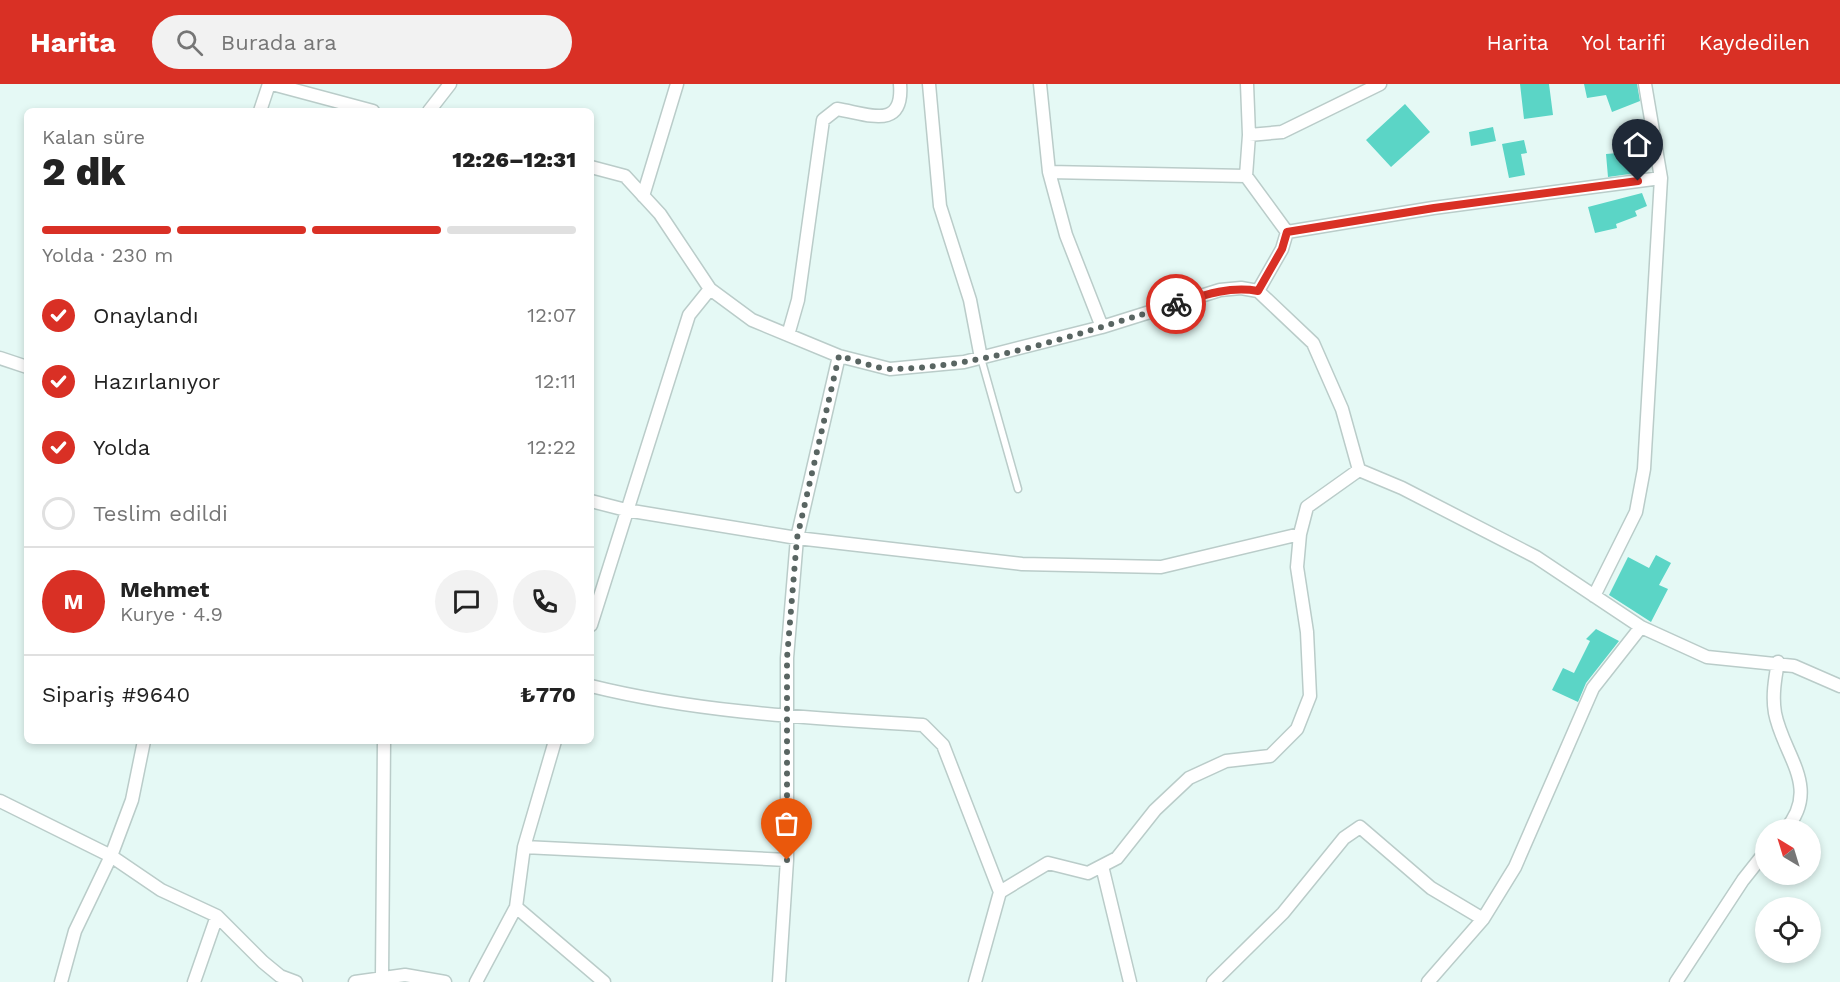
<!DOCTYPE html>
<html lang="tr">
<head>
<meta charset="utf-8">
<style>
  :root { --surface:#fff; --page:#f2f2f2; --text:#222; --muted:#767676; --line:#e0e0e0; --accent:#d93025 }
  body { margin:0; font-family:"Work Sans",sans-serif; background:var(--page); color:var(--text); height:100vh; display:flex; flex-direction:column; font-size:22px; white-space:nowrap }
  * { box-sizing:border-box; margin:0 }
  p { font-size:20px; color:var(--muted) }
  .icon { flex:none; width:33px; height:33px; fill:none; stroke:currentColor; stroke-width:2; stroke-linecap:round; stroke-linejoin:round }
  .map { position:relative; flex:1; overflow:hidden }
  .drawer { position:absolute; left:24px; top:24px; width:570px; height:636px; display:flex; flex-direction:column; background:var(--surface); border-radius:9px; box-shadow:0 3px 9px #0003 }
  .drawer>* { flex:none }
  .needle { width:39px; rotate:322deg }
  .fabs { position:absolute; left:1755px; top:735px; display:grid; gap:12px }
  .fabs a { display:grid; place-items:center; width:66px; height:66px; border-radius:50%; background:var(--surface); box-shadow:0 3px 9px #0003; font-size:30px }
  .pin { position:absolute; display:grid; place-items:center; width:51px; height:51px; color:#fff; margin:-62px -26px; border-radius:50% 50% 50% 0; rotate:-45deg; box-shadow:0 0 6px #0007 }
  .pin .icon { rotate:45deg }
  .courier { position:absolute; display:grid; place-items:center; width:60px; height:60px; margin:-30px; border:4px solid #d93025; border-radius:50%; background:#fff; color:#222; box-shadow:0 2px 8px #0007 }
  .head em { font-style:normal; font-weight:800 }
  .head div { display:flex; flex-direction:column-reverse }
  .head { display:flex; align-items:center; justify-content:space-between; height:102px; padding:0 18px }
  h1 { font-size:39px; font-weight:800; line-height:45px }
  .bar { display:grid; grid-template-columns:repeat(4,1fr); gap:9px 6px; align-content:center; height:72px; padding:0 18px }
  .bar i { height:8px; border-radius:4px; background:var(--line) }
  .bar .active { background:var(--accent) }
  .bar p { grid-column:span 4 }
  .line { display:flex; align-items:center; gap:15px; padding:0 18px; border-top:2px solid var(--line) }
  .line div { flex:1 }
  .round { display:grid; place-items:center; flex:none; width:63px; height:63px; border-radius:32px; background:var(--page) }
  ol { padding:0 18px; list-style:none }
  li { display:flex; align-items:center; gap:18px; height:66px }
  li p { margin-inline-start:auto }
  li .icon { padding:6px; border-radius:50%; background:var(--accent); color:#fff; stroke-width:4 }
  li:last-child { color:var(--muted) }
  li i { width:33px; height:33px; border:3px solid var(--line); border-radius:50% }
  header { display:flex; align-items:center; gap:36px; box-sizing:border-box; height:84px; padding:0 30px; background:var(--accent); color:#fff }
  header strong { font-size:28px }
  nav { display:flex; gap:33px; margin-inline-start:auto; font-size:21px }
  .search { width:420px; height:54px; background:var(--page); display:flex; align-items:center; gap:15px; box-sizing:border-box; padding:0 21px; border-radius:33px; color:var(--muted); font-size:22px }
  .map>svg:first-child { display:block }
  .building { fill:#5bd5c6 }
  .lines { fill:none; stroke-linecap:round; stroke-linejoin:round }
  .service-casing { stroke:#baccc9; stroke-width:9 }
  .minor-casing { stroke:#baccc9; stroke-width:15 }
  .service { stroke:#fff; stroke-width:6 }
  .minor { stroke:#fff; stroke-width:12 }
  .done { stroke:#596562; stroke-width:6; stroke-dasharray:0 10.8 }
  .route { stroke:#d93025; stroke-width:8 }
</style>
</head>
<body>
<header>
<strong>Harita</strong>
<div class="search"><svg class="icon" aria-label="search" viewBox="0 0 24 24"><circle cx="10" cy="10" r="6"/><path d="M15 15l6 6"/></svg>Burada ara</div>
<nav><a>Harita</a><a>Yol tarifi</a><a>Kaydedilen</a></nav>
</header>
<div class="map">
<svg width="1840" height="898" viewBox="0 0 1840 898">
  <rect width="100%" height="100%" fill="#e5f9f5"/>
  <path class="building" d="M1520 0H1549L1553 31 1524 35Z
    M1584 0H1637L1640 17 1612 28 1606 11 1587 14Z
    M1405 20 1430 48 1391 83 1366 56Z
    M1493 43 1496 57 1471 62 1469 48Z
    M1524 56 1527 69 1521 70 1525 91 1509 94 1502 60Z
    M1642 67 1644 88 1608 93 1606 70Z
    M1642 109 1647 122 1635 127 1637 132 1616 140 1617 144 1595 149 1588 123Z
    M1656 471 1671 479 1659 501 1668 505 1651 538 1609 511 1628 473 1649 484Z
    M1596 545 1619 557 1586 599 1578 618 1552 606 1563 584 1574 589 1590 557 1586 555Z"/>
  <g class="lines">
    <defs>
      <path id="service" d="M981 274 1018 405"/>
      <path id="minor" d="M272 0 373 27
        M929 0 940 122 970 216 981 274
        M1040 0 1049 88 1066 151 1102 243
        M260 27 269 0
        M429 27 450 0
        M1249 51 1282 48 1380 0
        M591 83 625 92 660 130 710 205 752 236 839 272 890 285 964 278 1102 243 1220 206 1241 204 1258 207 1282 165 1287 148 1246 92 1249 51 1247 0
        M1049 88 1246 92
        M643 112 677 0
        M1287 148 1433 124 1661 94
        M788 251 798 216 823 36 837 25C868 30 904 47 900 0
        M0 274 27 283
        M1359 386 1402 404 1536 473 1641 543 1707 573 1794 582 1840 602
        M591 417 626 426 797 454 1022 480 1161 483 1300 450
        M1594 512 1636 428 1644 385 1661 94 1645 0
        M591 541 689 231 710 205
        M1778 578C1775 595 1772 612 1775 629 1783 671 1822 704 1785 746
        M591 602C700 629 812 634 923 641L943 661 1000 808 975 898
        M144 657 132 716 111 772 161 806 217 832 263 878 280 892 296 898
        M0 717 111 772 75 847 61 898
        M524 763 787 776
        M1102 782 1130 898
        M1000 808 1048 779 1088 789 1117 774 1155 726 1189 694 1226 677 1270 672 1297 645 1310 612 1307 548 1297 483 1300 450 1307 423 1359 386 1342 325 1313 259 1258 207
        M516 823 604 898
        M382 893 384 657
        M194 898 217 832
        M355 898 405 891 445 898
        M476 898 516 823 524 763 555 657
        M779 898 787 776V574L797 454 839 272
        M1213 898 1283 829 1344 754 1360 743 1431 804 1483 835
        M1428 898 1483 835 1515 783 1593 604 1641 543
        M1676 898 1743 796 1766 767"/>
    </defs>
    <use href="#service" class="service-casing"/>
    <use href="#minor" class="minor-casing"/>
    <use href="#service" class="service"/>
    <use href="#minor" class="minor"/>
  </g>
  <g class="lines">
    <path class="done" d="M787 776V574L797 454 839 272C856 276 876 285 892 285 983 284 1090 246 1176 220"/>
    <path class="route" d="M1176 220C1204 211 1229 202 1258 207L1282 165 1287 148 1434 124 1638 97"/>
  </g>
</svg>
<div class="fabs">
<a><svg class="needle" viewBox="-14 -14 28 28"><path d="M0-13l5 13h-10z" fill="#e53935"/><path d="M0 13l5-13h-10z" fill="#767676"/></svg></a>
<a><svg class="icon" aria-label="locate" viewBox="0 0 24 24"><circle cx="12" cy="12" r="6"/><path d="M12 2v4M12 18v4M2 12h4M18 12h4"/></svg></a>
</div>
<div class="pin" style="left:787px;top:776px;background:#ea580c"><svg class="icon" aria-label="bag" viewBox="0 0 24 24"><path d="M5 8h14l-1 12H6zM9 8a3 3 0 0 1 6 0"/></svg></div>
<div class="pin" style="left:1638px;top:97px;background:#1f2937"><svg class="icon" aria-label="home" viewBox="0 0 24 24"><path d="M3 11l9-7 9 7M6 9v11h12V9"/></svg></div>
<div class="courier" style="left:1176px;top:220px"><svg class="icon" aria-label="bike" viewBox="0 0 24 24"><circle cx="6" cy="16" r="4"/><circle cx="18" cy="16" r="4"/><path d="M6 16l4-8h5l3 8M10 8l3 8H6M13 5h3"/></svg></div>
<section class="drawer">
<div class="head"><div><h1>2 dk</h1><p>Kalan süre</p></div><em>12:26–12:31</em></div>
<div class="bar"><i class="active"></i><i class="active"></i><i class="active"></i><i></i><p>Yolda · 230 m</p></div>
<ol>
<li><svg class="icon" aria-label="check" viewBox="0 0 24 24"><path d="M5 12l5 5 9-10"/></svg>Onaylandı<p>12:07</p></li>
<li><svg class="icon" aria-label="check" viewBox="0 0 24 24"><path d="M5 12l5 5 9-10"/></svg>Hazırlanıyor<p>12:11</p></li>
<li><svg class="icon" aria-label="check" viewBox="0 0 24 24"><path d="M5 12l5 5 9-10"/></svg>Yolda<p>12:22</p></li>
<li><i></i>Teslim edildi</li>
</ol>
<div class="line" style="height:108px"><b class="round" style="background:var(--accent);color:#fff">M</b><div><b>Mehmet</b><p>Kurye · 4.9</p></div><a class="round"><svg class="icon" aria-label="chat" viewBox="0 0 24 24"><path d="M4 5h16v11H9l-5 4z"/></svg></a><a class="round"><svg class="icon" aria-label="phone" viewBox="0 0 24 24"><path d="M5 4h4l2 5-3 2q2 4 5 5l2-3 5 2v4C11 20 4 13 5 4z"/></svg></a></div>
<div class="line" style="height:78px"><div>Sipariş #9640</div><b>₺770</b></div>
</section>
</div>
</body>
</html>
